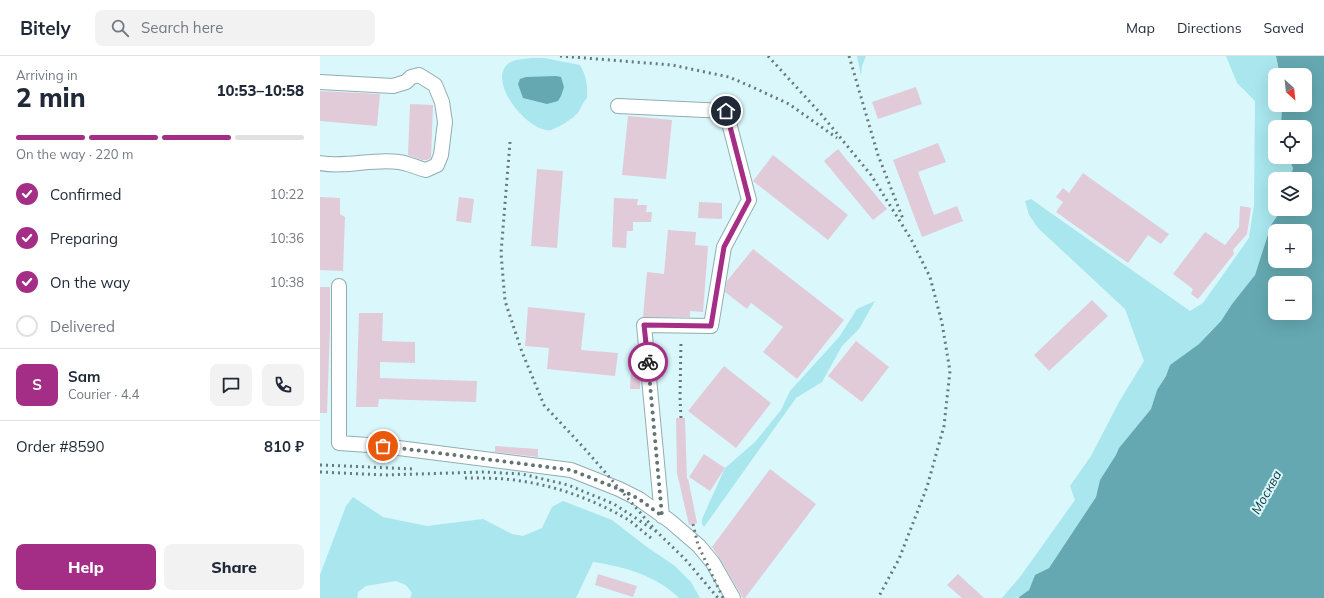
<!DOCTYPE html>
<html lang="en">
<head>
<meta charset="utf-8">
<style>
  :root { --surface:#fff; --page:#f2f2f3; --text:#1f2937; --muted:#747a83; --line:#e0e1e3; --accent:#a42e86 }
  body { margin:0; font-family:Mulish,sans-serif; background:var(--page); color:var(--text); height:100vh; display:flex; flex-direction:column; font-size:15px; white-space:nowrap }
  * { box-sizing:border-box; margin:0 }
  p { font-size:13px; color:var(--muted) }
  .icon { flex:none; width:22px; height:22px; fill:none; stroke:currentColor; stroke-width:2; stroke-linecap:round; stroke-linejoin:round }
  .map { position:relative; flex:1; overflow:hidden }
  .panel { display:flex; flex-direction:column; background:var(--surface); width:320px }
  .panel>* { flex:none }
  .needle { width:26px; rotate:153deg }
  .controls { position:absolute; left:948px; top:12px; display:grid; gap:8px }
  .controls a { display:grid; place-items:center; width:44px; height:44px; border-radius:8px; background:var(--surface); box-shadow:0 4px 16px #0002; font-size:20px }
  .pin { position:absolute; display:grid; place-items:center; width:34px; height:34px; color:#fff; margin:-17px; border:2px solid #fff; border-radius:50%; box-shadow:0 1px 4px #0007 }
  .courier { position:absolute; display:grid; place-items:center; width:40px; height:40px; margin:-20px; border:3px solid #a42e86; border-radius:50%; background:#fff; color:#222; box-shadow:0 1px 5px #0007 }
  .overview em { font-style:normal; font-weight:800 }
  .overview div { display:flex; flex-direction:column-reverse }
  .overview { display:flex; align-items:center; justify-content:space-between; height:68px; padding:0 16px }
  h1 { font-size:26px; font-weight:800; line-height:30px }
  .bar { display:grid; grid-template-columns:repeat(4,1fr); gap:6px 4px; align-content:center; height:48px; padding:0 16px }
  .bar i { height:5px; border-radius:3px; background:var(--line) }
  .bar .selected { background:var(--accent) }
  .bar p { grid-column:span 4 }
  .line { display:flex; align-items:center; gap:10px; padding:0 16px; border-top:1px solid var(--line) }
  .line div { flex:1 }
  .round { display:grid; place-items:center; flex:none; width:42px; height:42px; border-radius:8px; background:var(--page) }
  ol { padding:0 16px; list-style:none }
  li { display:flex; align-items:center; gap:12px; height:44px }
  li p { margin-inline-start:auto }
  li .icon { padding:4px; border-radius:50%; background:var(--accent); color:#fff; stroke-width:4 }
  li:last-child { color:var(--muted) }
  li i { width:22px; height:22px; border:2px solid var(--line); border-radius:50% }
  .primary-button { display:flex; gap:8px; margin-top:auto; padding:8px 16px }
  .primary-button a { flex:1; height:46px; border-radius:8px; background:var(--accent); color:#fff; font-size:16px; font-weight:800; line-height:46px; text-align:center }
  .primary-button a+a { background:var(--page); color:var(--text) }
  header { display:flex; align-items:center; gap:24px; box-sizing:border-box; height:56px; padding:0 20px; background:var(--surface); border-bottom:1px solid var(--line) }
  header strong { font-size:19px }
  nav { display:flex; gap:22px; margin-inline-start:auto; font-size:14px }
  .search { width:280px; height:36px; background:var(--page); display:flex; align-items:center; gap:10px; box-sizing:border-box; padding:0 14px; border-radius:8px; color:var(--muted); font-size:15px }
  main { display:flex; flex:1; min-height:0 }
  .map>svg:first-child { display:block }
  .green { fill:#a9e6ee }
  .water { fill:#65a8b1; fill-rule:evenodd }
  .building { fill:#e1cbd9 }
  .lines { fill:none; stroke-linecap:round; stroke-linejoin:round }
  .minor-casing { stroke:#92adb1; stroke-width:16 }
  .minor { stroke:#fff; stroke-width:14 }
  .rail { stroke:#67797b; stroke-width:3; stroke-dasharray:2 4; stroke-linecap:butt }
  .done { stroke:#637476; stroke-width:4; stroke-dasharray:0 7.2 }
  .route { stroke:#a42e86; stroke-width:5 }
  .labels { text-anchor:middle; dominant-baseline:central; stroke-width:4; stroke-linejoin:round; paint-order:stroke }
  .water-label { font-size:13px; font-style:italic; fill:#17393d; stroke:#daf7fb }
</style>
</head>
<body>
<header>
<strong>Bitely</strong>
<div class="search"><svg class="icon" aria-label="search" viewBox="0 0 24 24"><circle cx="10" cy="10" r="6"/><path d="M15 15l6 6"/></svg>Search here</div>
<nav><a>Map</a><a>Directions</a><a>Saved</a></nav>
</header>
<main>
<section class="panel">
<div class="overview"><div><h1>2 min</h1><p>Arriving in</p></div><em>10:53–10:58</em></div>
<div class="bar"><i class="selected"></i><i class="selected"></i><i class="selected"></i><i></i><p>On the way · 220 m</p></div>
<ol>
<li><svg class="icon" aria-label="check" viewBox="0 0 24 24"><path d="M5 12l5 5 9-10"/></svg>Confirmed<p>10:22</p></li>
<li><svg class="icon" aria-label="check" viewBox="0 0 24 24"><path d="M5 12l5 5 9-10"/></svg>Preparing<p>10:36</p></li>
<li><svg class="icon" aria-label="check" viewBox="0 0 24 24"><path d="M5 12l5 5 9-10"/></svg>On the way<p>10:38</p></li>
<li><i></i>Delivered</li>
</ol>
<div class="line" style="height:72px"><b class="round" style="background:var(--accent);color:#fff">S</b><div><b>Sam</b><p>Courier · 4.4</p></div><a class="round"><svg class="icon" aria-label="chat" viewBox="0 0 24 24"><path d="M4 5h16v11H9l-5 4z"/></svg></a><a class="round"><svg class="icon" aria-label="phone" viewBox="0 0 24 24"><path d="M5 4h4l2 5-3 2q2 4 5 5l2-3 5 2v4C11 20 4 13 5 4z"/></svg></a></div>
<div class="line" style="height:52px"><div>Order #8590</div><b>810 ₽</b></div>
<div class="primary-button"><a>Help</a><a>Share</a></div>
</section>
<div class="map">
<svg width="1004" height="542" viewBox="0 0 1004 542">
  <rect width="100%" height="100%" fill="#daf7fb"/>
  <path class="green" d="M537 0H546L542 10 541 20Z
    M906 0H956L960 19H955V49H962L961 71H955V101H968L973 112 970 123H955V153H962L951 169 935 219 912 248 901 265 879 288 850 309 846 320 837 334 831 353 799 392 797 399 780 424 776 441 729 512 715 519C707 541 705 542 682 542L700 521 755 444 750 430 771 400 799 346 824 305 805 253 718 172 709 159 705 145 711 143 870 255 883 247 929 182 934 149 935 45 917 27Z
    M212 2H224L260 9C266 19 268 30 267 42 263 46 262 50 259 55 256 61 238 72 231 74 207 78 161 18 193 5 198 3 206 3 212 2Z
    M555 245 539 273 522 290 502 326 476 342 384 471 382 468V463L405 412 435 386 461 354 470 335 520 280 537 253Z
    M33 441 63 461 107 470 163 463 192 478 203 480 222 472 232 451 243 445 292 464 327 491 355 510 371 526 380 542H359C337 520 303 510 273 506L256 542H90L92 537 86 529 76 525 46 530 38 536 37 542H0V519L26 450Z"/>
  <path class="water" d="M956 0H1004V542H698L709 534 715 519 729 512 776 441 780 424 796 399 799 392 831 353 837 334 846 320 850 309 879 288 901 265 912 248 935 219 951 169 962 153H985V123H970L973 112 968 101H985V71H961L962 49H985V19H960ZM955 175H985V205H955ZM955 227H985V257H955Z
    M236 20 241 21 244 31 241 40 238 45 227 48 203 42 198 28 200 23 206 21Z"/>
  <path class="building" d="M596 31 602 48 558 63 552 46Z
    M0 35 60 38 57 70 0 65Z
    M90 48 113 49 111 102 107 104H102L88 99Z
    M308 60 352 64 346 123 302 119Z
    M618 87 626 106 598 116 614 159 637 150 643 165 602 181 573 104Z
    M518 93 567 153 553 164 504 105Z
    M453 99 528 159 508 184 433 125Z
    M217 113 243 115 237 192 211 190Z
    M763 117 849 178 841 188 828 179 808 207 736 156 743 146 736 141 743 132 749 137Z
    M0 141 20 142V158L25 161 23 215 0 214Z
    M139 141 154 143 151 167 136 165Z
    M294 142 318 143 317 149H327L326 156H332L331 166H313V175H307L306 192 292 191Z
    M379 146 402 147V163L378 162Z
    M920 150 931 152 927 178 913 194 914 198 878 243 871 238 873 233 853 218 885 176 905 189 919 171Z
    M348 174 376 176 375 189 388 190 383 256 370 255V261H323L327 216 344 218Z
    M433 193 524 264 477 323 443 296 463 271 431 247 427 253 405 236 407 225Z
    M0 231H10V271L7 357H0Z
    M772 244 788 260 729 315 714 299Z
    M208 251 265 257 261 294 298 297 295 320 227 313 229 292 205 290Z
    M39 257H63L62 285 95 286V307L60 306V322L157 325 156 346 59 343 58 351H36Z
    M536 285 569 311 542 346 508 320Z
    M312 299H318L320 322V333H310Z
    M404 310 451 347 416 392 368 355Z
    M356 362H365L367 424 368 422 377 467 369 469 357 417Z
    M175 390 218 393V401L175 396Z
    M384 398 405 412 390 435 369 421Z
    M450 413 496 448 425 542H423L400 503 392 491Z
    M278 518 317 530 313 541 275 529Z
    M638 518 664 542H642L627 529Z"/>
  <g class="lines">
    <defs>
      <path id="minor" d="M0 26 73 30 86 26 91 21 99 19 115 29 122 46 125 66 121 99 117 109 106 114C97 112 88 107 79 106 53 102 26 112 0 107
        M298 50 406 55 429 144 404 191 391 270 324 269 342 460
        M19 230V387L63 390 251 414 299 433 319 443 350 465 379 490 393 507 413 542"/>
    </defs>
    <use href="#minor" class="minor-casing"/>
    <use href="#minor" class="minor"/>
    <path class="rail" d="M240 0 352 9 409 21 430 30 469 48 517 82
      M448 0 501 58 551 119 591 183 610 221 622 267 630 315 624 370 607 431 579 503 558 542
      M529 0 558 99 583 163
      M190 86 181 197 185 245 202 296 224 349 264 392 337 476
      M361 362 360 342 361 285
      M0 409 94 413
      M0 416 65 419 164 416 202 418 248 429 294 448 337 476 365 503 398 542
      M145 422C158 422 172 422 185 423 228 427 269 441 307 463 315 468 323 476 331 482
      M373 468 378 489 403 542"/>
  </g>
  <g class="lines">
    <path class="done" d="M63 390 251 414 299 433 319 443 342 460 328 306"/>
    <path class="route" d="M328 306 324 269 391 270 404 191 429 144 406 55"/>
  </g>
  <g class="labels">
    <g class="water-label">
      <text transform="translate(946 436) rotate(-61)">Москва</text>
    </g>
  </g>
</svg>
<div class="controls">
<a><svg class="needle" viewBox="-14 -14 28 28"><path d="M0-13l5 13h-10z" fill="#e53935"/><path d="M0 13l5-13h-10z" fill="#747a83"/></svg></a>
<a><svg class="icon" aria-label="locate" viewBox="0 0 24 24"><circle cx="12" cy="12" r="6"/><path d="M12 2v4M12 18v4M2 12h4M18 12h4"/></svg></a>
<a><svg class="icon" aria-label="layers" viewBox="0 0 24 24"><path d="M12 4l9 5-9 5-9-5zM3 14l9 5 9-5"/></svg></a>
<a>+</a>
<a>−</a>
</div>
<div class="pin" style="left:63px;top:390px;background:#ea580c"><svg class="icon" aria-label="bag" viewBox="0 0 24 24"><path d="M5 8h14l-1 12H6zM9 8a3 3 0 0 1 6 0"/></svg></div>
<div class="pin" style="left:406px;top:55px;background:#1f2937"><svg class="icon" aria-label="home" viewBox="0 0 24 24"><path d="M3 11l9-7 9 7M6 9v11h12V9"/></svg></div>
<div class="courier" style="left:328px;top:306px"><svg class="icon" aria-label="bike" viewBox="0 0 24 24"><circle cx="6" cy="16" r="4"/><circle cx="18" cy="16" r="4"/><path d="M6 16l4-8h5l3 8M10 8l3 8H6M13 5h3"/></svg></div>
</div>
</main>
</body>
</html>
